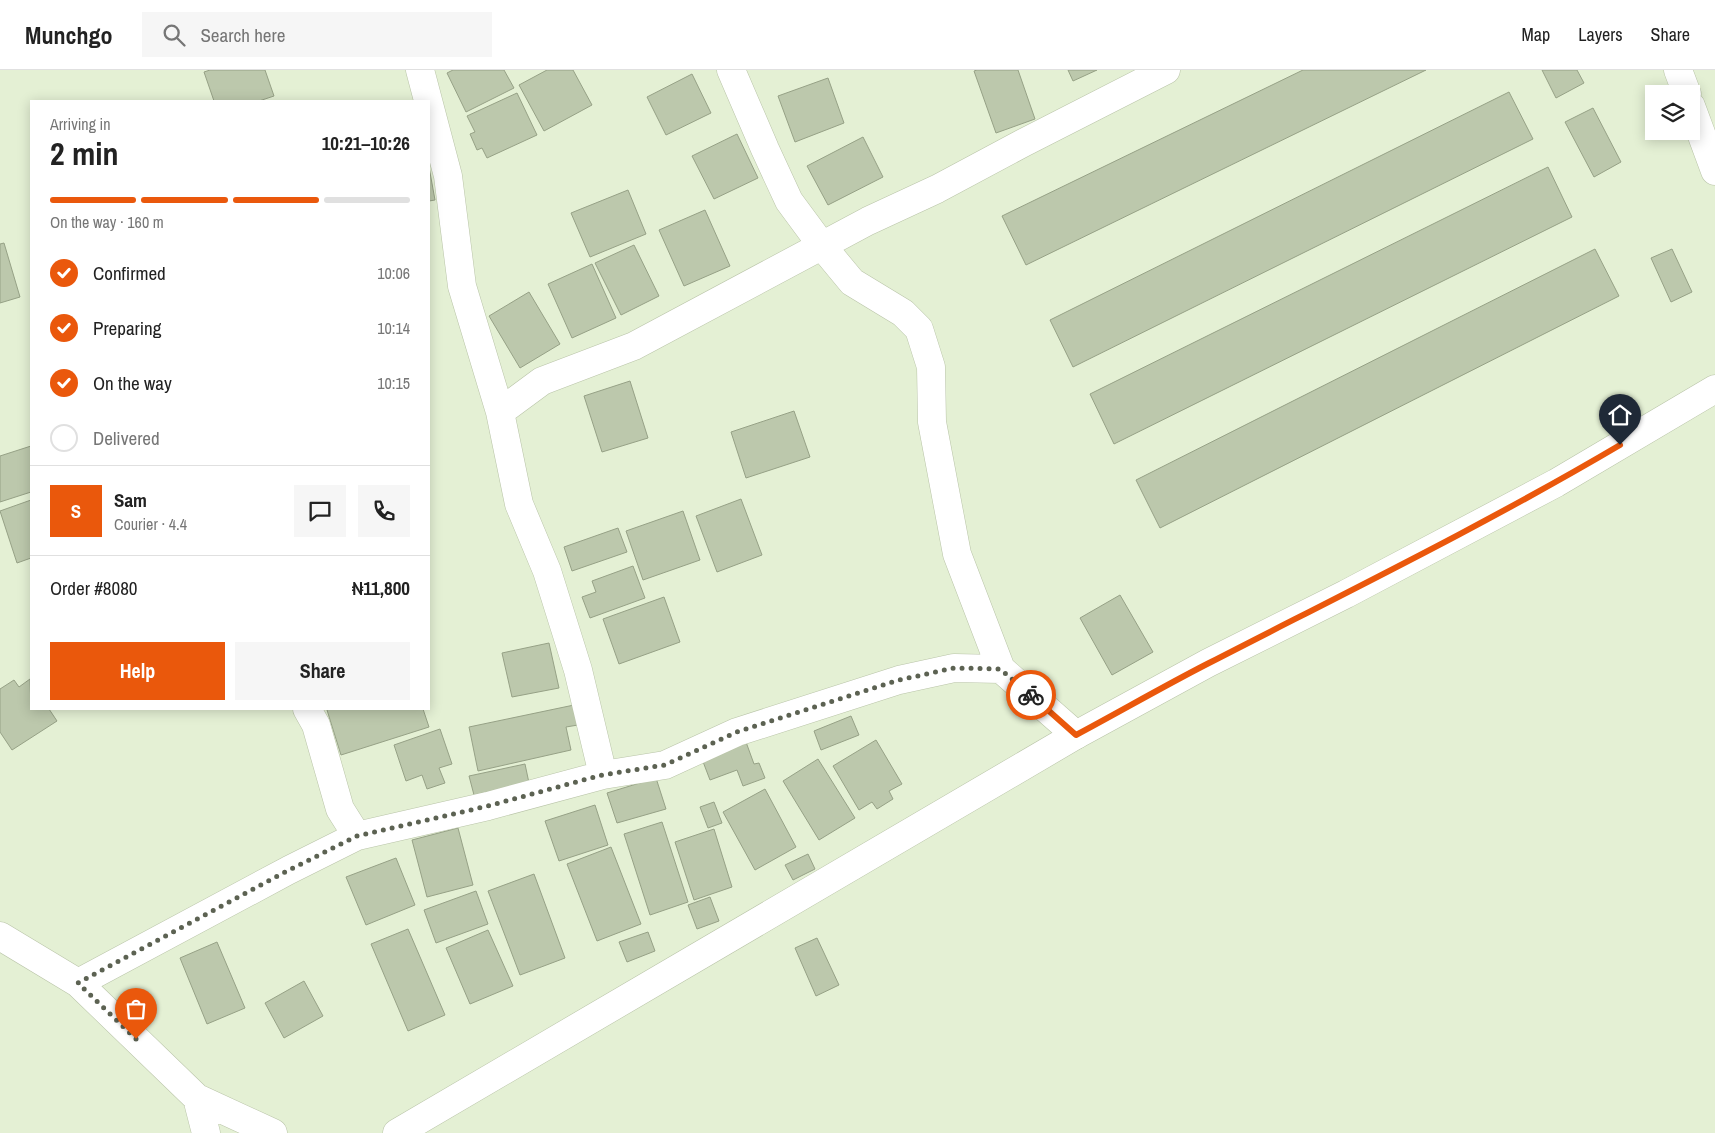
<!DOCTYPE html>
<html lang="en">
<head>
<meta charset="utf-8">
<style>
  :root { --surface:#fff; --page:#f6f6f6; --text:#222; --muted:#767676; --line:#e0e0e0; --accent:#ea580c }
  body { margin:0; font-family:"Archivo Narrow",sans-serif; background:var(--page); color:var(--text); height:100vh; display:flex; flex-direction:column; font-size:19px; white-space:nowrap }
  * { box-sizing:border-box; margin:0 }
  p { font-size:16px; color:var(--muted) }
  .icon { flex:none; width:28px; height:28px; fill:none; stroke:currentColor; stroke-width:2; stroke-linecap:round; stroke-linejoin:round }
  .map { position:relative; flex:1; overflow:hidden }
  .details { position:absolute; left:30px; top:30px; width:400px; height:610px; display:flex; flex-direction:column; background:var(--surface); border-radius:0px; box-shadow:0 2px 12px #0003 }
  .details>* { flex:none }
  .fabs { position:absolute; left:1645px; top:15px; display:grid; gap:10px }
  .fabs a { display:grid; place-items:center; width:55px; height:55px; border-radius:0px; background:var(--surface); box-shadow:0 2px 12px #0003; font-size:25px }
  .pin { position:absolute; display:grid; place-items:center; width:42px; height:42px; color:#fff; margin:-51px -21px; border-radius:50% 50% 50% 0; rotate:-45deg; box-shadow:0 0 5px #0007 }
  .pin .icon { rotate:45deg }
  .courier { position:absolute; display:grid; place-items:center; width:50px; height:50px; margin:-25px; border:4px solid #ea580c; border-radius:50%; background:#fff; color:#222; box-shadow:0 1px 6px #0007 }
  .headline em { font-style:normal; font-weight:700 }
  .headline div { display:flex; flex-direction:column-reverse }
  .headline { display:flex; align-items:center; justify-content:space-between; height:85px; padding:0 20px }
  h1 { font-size:32px; font-weight:700; line-height:38px }
  .bar { display:grid; grid-template-columns:repeat(4,1fr); gap:8px 5px; align-content:center; height:60px; padding:0 20px }
  .bar i { height:6px; border-radius:4px; background:var(--line) }
  .bar .selected { background:var(--accent) }
  .bar p { grid-column:span 4 }
  .line { display:flex; align-items:center; gap:12px; padding:0 20px; border-top:1px solid var(--line) }
  .line div { flex:1 }
  .round { display:grid; place-items:center; flex:none; width:52px; height:52px; border-radius:0px; background:var(--page) }
  ol { padding:0 20px; list-style:none }
  li { display:flex; align-items:center; gap:15px; height:55px }
  li p { margin-inline-start:auto }
  li .icon { padding:5px; border-radius:50%; background:var(--accent); color:#fff; stroke-width:4 }
  li:last-child { color:var(--muted) }
  li i { width:28px; height:28px; border:2px solid var(--line); border-radius:50% }
  .action { display:flex; gap:10px; margin-top:auto; padding:10px 20px }
  .action a { flex:1; height:58px; border-radius:0px; background:var(--accent); color:#fff; font-size:20px; font-weight:700; line-height:58px; text-align:center }
  .action a+a { background:var(--page); color:var(--text) }
  header { display:flex; align-items:center; gap:30px; box-sizing:border-box; height:70px; padding:0 25px; background:var(--surface); border-bottom:1px solid var(--line) }
  header strong { font-size:24px }
  nav { display:flex; gap:28px; margin-inline-start:auto; font-size:18px }
  .search { width:350px; height:45px; background:var(--page); display:flex; align-items:center; gap:12px; box-sizing:border-box; padding:0 18px; border-radius:0px; color:var(--muted); font-size:19px }
  .map>svg:first-child { display:block }
  .building { fill:#bcc8ac; stroke:#96a186 }
  .lines { fill:none; stroke-linecap:round; stroke-linejoin:round }
  .minor-casing { stroke:#b9c4a8; stroke-width:29 }
  .tertiary-casing { stroke:#b9c4a8; stroke-width:29 }
  .minor { stroke:#fff; stroke-width:28 }
  .tertiary { stroke:#fff; stroke-width:28 }
  .done { stroke:#5c6252; stroke-width:5; stroke-dasharray:0 9 }
  .route { stroke:#ea580c; stroke-width:6 }
</style>
</head>
<body>
<header>
<strong>Munchgo</strong>
<div class="search"><svg class="icon" aria-label="search" viewBox="0 0 24 24"><circle cx="10" cy="10" r="6"/><path d="M15 15l6 6"/></svg>Search here</div>
<nav><a>Map</a><a>Layers</a><a>Share</a></nav>
</header>
<div class="map">
<svg width="1715" height="1063" viewBox="0 0 1715 1063">
  <rect width="100%" height="100%" fill="#e4f0d4"/>
  <path class="building" d="M210 0H265L274 26 259 31H214L204 2Z
    M453 0H504L514 18 466 42 447 3Z
    M547 0H573L592 35 544 61 519 15Z
    M977 0H1018L1035 49 996 63 974 1Z
    M1068 0H1097L1073 11Z
    M1303 0H1426L1026 195 1002 146Z
    M1542 0H1577L1584 13 1556 28Z
    M692 4 711 43 666 65 647 27Z
    M828 8 844 53 795 72 778 26Z
    M1509 22 1533 69 1073 297 1050 250Z
    M517 23 537 65 487 88 482 78 477 80 470 64 475 62 467 46Z
    M1593 38 1621 92 1594 107 1565 52Z
    M737 64 758 108 714 129 692 86Z
    M863 67 883 107 828 135 807 96Z
    M429 97 435 130 429 131Z
    M1548 97 1572 147 1114 374 1090 324Z
    M628 120 646 164 590 187 571 143Z
    M705 140 730 196 684 216 659 160Z
    M4 173 20 227 0 233V174Z
    M634 175 659 226 621 245 595 193Z
    M1595 179 1619 226 1160 458 1136 410Z
    M1672 179 1692 222 1671 232 1651 188Z
    M592 194 616 248 572 268 548 214Z
    M529 222 560 274 520 298 489 246Z
    M630 311 648 368 602 382 584 326Z
    M794 341 810 387 746 408 731 362Z
    M31 376V422L0 432V386Z
    M741 429 762 485 717 502 696 446Z
    M31 430V488L17 493 0 441Z
    M683 441 700 490 643 510 626 461Z
    M618 458 627 482 572 501 564 477Z
    M633 496 645 528 590 548 582 527 596 522 592 511Z
    M1120 525 1153 582 1112 605 1080 548Z
    M664 527 680 572 619 594 603 549Z
    M549 573 559 618 512 627 502 583Z
    M30 609 31 639H49L57 651 12 680 0 662V619L14 610 19 617Z
    M574 635 578 655 566 657 571 680 478 701 469 657Z
    M330 639H423L429 657 341 685 327 640Z
    M851 646 859 665 821 680 814 661Z
    M440 659 452 694 439 698 445 713 427 719 422 705 406 711 394 675Z
    M876 670 902 714 889 721 893 729 877 739 872 732 859 740 833 696Z
    M746 672 754 694 759 693 765 708 743 716 737 700 710 710 702 689Z
    M818 689 855 748 819 770 783 711Z
    M525 694 529 713 474 725 469 706Z
    M656 708 666 739 617 753 607 723Z
    M765 719 796 777 755 800 723 742Z
    M714 732 722 753 708 758 700 737Z
    M595 735 608 775 559 791 545 751Z
    M662 752 688 832 650 845 624 764Z
    M458 758 473 815 427 827 412 770Z
    M714 759 732 817 694 830 675 772Z
    M611 777 641 854 597 871 567 794Z
    M808 784 815 799 793 810 785 795Z
    M396 788 415 835 366 855 346 807Z
    M534 804 565 888 520 905 488 821Z
    M476 821 488 854 436 873 424 840Z
    M710 827 719 851 697 859 688 835Z
    M408 859 445 945 408 961 371 874Z
    M488 860 513 916 470 934 446 878Z
    M648 862 655 881 627 892 619 872Z
    M817 868 839 915 816 926 795 878Z
    M217 872 245 938 207 954 180 888Z
    M304 911 323 946 284 968 265 933Z"/>
  <g class="lines">
    <defs>
      <path id="minor" d="M420 0 448 106 462 216 500 342
        M731 0 765 79 789 131 823 177 852 212 903 243 919 259 931 297 932 352 957 484 1001 599 1076 665
        M1678 0 1687 24
        M1691 36 1715 101
        M307 639 316 655 340 739 357 766
        M603 705 578 600 547 501 519 434 500 342 542 311 634 276 868 151 937 119 1023 73 1166 0
        M0 866 78 913 197 1028 273 1063
        M78 913 289 800 357 766 488 736 603 705 665 695 737 662 899 610 954 598 1001 599
        M197 1028 206 1063"/>
      <path id="tertiary" d="M397 1063 1076 665 1208 593 1346 524 1556 413 1715 319"/>
    </defs>
    <use href="#minor" class="minor-casing"/>
    <use href="#tertiary" class="tertiary-casing"/>
    <use href="#minor" class="minor"/>
    <use href="#tertiary" class="tertiary"/>
  </g>
  <g class="lines">
    <path class="done" d="M136 969 78 913 289 800 357 766 488 736 602 705 665 695 737 662 899 610 954 598 1000 599 1031 625"/>
    <path class="route" d="M1031 625 1076 665C1121 641 1164 616 1209 593 1347 522 1486 454 1620 375"/>
  </g>
</svg>
<div class="fabs">
<a><svg class="icon" aria-label="layers" viewBox="0 0 24 24"><path d="M12 4l9 5-9 5-9-5zM3 14l9 5 9-5"/></svg></a>
</div>
<div class="pin" style="left:136px;top:969px;background:#ea580c"><svg class="icon" aria-label="bag" viewBox="0 0 24 24"><path d="M5 8h14l-1 12H6zM9 8a3 3 0 0 1 6 0"/></svg></div>
<div class="pin" style="left:1620px;top:375px;background:#1f2937"><svg class="icon" aria-label="home" viewBox="0 0 24 24"><path d="M3 11l9-7 9 7M6 9v11h12V9"/></svg></div>
<div class="courier" style="left:1031px;top:625px"><svg class="icon" aria-label="bike" viewBox="0 0 24 24"><circle cx="6" cy="16" r="4"/><circle cx="18" cy="16" r="4"/><path d="M6 16l4-8h5l3 8M10 8l3 8H6M13 5h3"/></svg></div>
<section class="details">
<div class="headline"><div><h1>2 min</h1><p>Arriving in</p></div><em>10:21–10:26</em></div>
<div class="bar"><i class="selected"></i><i class="selected"></i><i class="selected"></i><i></i><p>On the way · 160 m</p></div>
<ol>
<li><svg class="icon" aria-label="check" viewBox="0 0 24 24"><path d="M5 12l5 5 9-10"/></svg>Confirmed<p>10:06</p></li>
<li><svg class="icon" aria-label="check" viewBox="0 0 24 24"><path d="M5 12l5 5 9-10"/></svg>Preparing<p>10:14</p></li>
<li><svg class="icon" aria-label="check" viewBox="0 0 24 24"><path d="M5 12l5 5 9-10"/></svg>On the way<p>10:15</p></li>
<li><i></i>Delivered</li>
</ol>
<div class="line" style="height:90px"><b class="round" style="background:var(--accent);color:#fff">S</b><div><b>Sam</b><p>Courier · 4.4</p></div><a class="round"><svg class="icon" aria-label="chat" viewBox="0 0 24 24"><path d="M4 5h16v11H9l-5 4z"/></svg></a><a class="round"><svg class="icon" aria-label="phone" viewBox="0 0 24 24"><path d="M5 4h4l2 5-3 2q2 4 5 5l2-3 5 2v4C11 20 4 13 5 4z"/></svg></a></div>
<div class="line" style="height:65px"><div>Order #8080</div><b>₦11,800</b></div>
<div class="action"><a>Help</a><a>Share</a></div>
</section>
</div>
</body>
</html>
